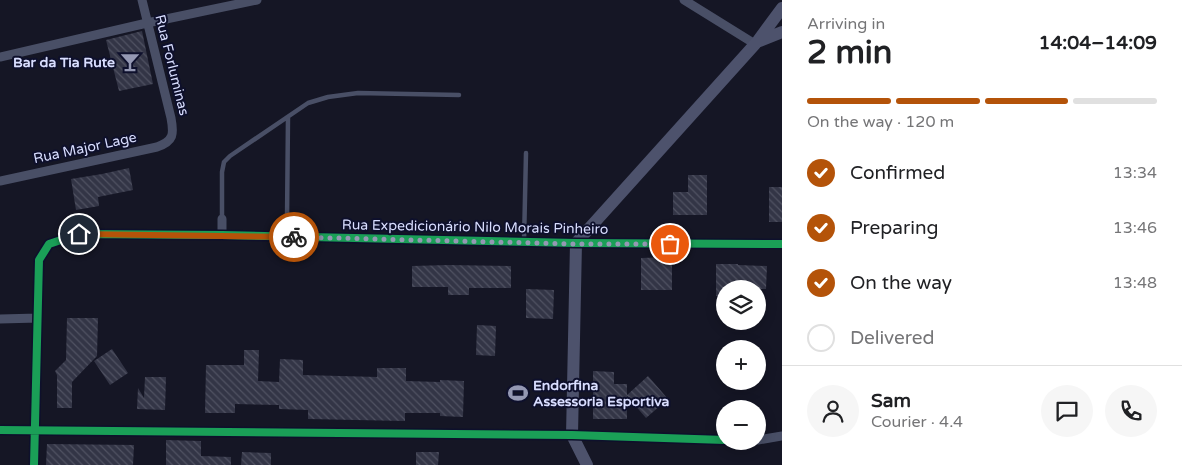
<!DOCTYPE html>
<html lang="en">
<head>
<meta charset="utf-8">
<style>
  :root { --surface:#fff; --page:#f6f6f6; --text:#202124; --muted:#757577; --line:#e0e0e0; --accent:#b45309 }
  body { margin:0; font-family:"Varela Round",sans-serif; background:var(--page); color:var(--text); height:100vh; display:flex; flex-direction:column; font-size:19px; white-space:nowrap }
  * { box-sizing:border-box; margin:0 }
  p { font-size:16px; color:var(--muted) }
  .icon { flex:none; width:28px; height:28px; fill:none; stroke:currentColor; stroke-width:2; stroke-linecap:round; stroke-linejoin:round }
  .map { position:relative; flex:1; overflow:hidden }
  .drawer { display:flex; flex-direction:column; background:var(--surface); width:400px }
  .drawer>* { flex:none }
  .fabs { position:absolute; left:716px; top:280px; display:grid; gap:10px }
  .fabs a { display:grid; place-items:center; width:50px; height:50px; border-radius:50%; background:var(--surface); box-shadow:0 2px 12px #0003; font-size:25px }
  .pin { position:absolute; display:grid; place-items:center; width:42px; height:42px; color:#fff; margin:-21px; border:2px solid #fff; border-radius:50%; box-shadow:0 1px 5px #0007 }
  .courier { position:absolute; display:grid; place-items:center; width:50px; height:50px; margin:-25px; border:4px solid #b45309; border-radius:50%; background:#fff; color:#222; box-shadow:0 1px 6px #0007 }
  .head em { font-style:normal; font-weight:800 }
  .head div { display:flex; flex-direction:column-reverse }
  .head { display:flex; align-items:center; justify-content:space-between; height:85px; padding:0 25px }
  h1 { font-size:32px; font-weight:800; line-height:38px }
  .bar { display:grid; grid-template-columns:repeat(4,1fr); gap:8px 5px; align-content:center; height:60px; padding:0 25px }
  .bar i { height:6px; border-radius:4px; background:var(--line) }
  .bar .current { background:var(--accent) }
  .bar p { grid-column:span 4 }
  .line { display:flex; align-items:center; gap:12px; padding:0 25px; border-top:1px solid var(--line) }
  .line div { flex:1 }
  .round { display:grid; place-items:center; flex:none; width:52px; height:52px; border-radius:26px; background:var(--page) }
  ol { padding:0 25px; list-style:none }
  li { display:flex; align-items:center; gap:15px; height:55px }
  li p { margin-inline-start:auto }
  li .icon { padding:5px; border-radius:50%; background:var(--accent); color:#fff; stroke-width:4 }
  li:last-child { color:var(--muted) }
  li i { width:28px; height:28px; border:2px solid var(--line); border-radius:50% }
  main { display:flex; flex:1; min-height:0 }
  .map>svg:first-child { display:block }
  .building { fill:url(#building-back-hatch) }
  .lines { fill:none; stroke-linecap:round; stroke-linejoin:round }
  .lane { stroke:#494f66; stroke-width:4.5 }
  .street { stroke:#494f66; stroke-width:9 }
  .secondary { stroke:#4d526c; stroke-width:12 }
  .cycleway-casing { stroke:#0e102c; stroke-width:11 }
  .cycleway { stroke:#1a9f57; stroke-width:8 }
  .done { stroke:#9498b3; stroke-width:5; stroke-dasharray:0 9 }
  .route { stroke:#b45309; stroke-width:6 }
  .labels { text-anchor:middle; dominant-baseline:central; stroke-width:4; stroke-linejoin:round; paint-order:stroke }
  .poi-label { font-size:14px; font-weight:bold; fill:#d9deff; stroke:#0e102c; text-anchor:end }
  .street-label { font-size:14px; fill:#d9deff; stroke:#0e102c }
</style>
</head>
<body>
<main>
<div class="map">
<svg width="782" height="465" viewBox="0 0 782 465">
  <defs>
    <pattern id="building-back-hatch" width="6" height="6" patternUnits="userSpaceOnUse" patternTransform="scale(1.25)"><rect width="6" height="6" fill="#333546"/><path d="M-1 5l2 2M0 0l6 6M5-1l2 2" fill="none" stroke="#505262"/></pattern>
  </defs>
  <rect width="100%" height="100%" fill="#151625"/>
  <path class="building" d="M142 31 153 84 119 91 106 40Z
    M129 168 133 190 98 197 99 206 76 210 71 179 102 174Z
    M688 175H707V215H673V192H688Z
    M769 187H782V222H769Z
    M672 257V290H641V258Z
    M716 264H738V265L767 266 766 289H725V296H716Z
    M448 265 511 266V288H469V295H448V287H412V266Z
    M526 289 554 290 553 319 526 318Z
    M67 318H98L97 356 72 382V408H57V375L55 371 66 360Z
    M477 325 496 326 495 356 476 355Z
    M112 349 128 373 110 385 94 361Z
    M244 350H259L258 381 279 382 280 359 303 360V375L377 377V368H406V381L440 382V380L464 381 463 417 440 416V413H405V421L308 419V410L279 409V405L235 404V413H205L206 365H244Z
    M593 371 614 372V384H627V395L648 376 668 399 646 418 627 396V419H593Z
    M145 377H166L165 410 137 409 138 388 144 398Z
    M166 440 201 441V456L231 457V465H166Z
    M47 444 134 445 133 465H46Z
    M242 452 271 453V465H241Z
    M416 452H439L438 465H416Z"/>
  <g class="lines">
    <path class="lane" d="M222 219V172L224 162 230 156 308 103 328 97 358 93 459 95
      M287 220 288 117
      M524 242 526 153"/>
    <path class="street" d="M684 0 755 44
      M0 57 147 23 257 0
      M0 181 157 147C174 141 174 134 171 118L142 0
      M222 235V219
      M0 319 38 318
      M0 430 572 435 725 440
      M758 440 782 436
      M34 465 39 260 49 244 79 234 222 235 576 243 782 244"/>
    <path class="secondary" d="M757 42 782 32
      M587 465 572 435 576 243 757 42 782 8"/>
    <defs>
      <path id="cycleway" d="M0 430 572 435 725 440
        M34 465 39 260 49 244 79 234 222 235 576 243 782 244"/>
    </defs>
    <use href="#cycleway" class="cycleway-casing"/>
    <use href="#cycleway" class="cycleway"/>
  </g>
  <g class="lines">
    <path class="done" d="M294 237 576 244H670"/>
    <path class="route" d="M79 234 294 237"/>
  </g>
  <defs>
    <symbol id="bar-bare" viewBox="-9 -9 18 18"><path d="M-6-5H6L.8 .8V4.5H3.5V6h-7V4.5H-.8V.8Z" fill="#9498b3" stroke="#0e102c" stroke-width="2.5" paint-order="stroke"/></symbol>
    <symbol id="stadium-bare" viewBox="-9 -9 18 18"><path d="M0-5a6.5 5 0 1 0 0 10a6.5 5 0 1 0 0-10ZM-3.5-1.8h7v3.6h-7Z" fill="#9498b3" stroke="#0e102c" stroke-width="2.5" paint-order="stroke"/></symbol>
  </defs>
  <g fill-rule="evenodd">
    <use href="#bar-bare" x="116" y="48" width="28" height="28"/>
    <use href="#stadium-bare" x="504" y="379" width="28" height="28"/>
  </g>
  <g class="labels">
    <g class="poi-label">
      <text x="115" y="62">Bar da Tia Rute</text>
      <text x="533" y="385" text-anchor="start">Endorfina<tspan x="533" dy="16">Assessoria Esportiva</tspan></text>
    </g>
    <g class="street-label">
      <text transform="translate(172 65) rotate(76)">Rua Forluminas</text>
      <text transform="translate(85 148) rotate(-12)">Rua Major Lage</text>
      <text transform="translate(475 227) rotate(1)">Rua Expedicionário Nilo Morais Pinheiro</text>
    </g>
  </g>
</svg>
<div class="fabs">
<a><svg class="icon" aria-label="layers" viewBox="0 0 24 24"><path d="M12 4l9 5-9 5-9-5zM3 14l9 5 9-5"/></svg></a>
<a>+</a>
<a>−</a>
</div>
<div class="pin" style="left:670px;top:244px;background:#ea580c"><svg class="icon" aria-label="bag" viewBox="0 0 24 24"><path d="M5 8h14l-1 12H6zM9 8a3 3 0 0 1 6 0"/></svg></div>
<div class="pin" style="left:79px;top:234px;background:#1f2937"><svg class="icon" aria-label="home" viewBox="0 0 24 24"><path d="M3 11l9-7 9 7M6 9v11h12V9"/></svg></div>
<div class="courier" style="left:294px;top:237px"><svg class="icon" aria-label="bike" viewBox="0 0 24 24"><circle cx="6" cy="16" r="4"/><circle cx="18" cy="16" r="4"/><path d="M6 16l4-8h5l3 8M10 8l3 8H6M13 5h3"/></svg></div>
</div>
<section class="drawer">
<div class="head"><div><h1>2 min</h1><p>Arriving in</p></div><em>14:04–14:09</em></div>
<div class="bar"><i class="current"></i><i class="current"></i><i class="current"></i><i></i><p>On the way · 120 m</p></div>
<ol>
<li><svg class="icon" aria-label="check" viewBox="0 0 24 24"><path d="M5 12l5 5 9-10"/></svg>Confirmed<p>13:34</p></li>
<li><svg class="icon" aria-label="check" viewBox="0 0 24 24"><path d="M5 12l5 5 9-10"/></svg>Preparing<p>13:46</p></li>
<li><svg class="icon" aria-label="check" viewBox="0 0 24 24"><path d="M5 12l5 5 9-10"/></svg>On the way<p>13:48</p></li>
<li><i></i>Delivered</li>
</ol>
<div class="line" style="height:90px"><a class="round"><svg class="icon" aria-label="person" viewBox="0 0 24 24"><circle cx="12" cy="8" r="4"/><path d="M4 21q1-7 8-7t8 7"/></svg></a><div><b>Sam</b><p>Courier · 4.4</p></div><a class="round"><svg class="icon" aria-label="chat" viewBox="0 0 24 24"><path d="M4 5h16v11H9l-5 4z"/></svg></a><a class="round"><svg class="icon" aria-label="phone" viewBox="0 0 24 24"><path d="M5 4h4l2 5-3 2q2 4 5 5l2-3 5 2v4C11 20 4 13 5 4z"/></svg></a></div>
</section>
</main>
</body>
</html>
